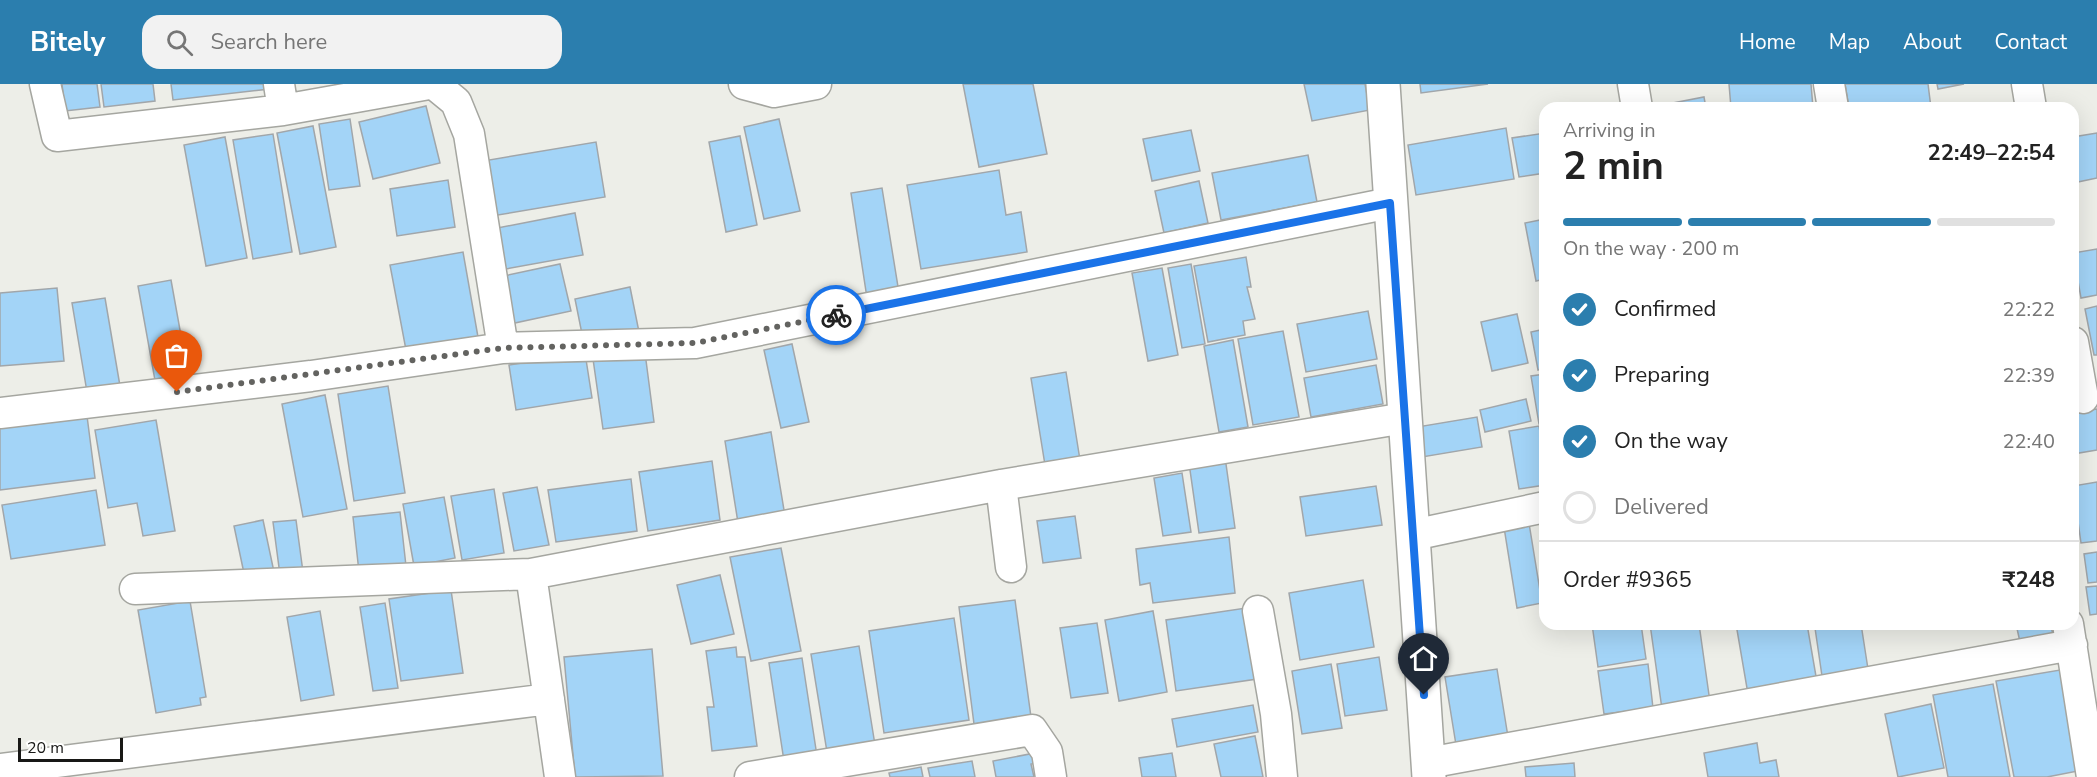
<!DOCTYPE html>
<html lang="en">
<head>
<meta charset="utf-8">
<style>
  :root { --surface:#fff; --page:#f2f2f2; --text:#222; --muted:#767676; --line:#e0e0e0; --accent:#2b7eae }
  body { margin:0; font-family:"Nunito Sans",sans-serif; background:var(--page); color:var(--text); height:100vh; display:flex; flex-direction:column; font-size:22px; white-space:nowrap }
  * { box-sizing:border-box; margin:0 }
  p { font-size:20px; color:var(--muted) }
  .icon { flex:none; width:33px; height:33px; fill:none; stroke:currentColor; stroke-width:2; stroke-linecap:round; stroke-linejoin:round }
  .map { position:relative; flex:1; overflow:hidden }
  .details { position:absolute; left:1539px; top:18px; width:540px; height:528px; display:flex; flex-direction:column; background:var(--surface); border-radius:18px; box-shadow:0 6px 24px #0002 }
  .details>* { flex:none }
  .scale { position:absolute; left:18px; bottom:15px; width:105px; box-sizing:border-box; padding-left:6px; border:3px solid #181816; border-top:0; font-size:16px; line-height:21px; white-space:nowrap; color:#181816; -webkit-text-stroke:4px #fffffe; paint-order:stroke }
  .pin { position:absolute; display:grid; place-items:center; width:51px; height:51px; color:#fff; margin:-62px -26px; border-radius:50% 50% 50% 0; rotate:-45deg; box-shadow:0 0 6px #0007 }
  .pin .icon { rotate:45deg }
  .courier { position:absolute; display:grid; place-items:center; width:60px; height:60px; margin:-30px; border:4px solid #1a73e8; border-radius:50%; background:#fff; color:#222; box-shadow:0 2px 8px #0007 }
  .summary em { font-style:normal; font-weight:700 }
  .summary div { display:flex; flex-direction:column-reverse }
  .summary { display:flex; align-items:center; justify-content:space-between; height:102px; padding:0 24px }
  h1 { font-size:39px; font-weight:700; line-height:45px }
  .bar { display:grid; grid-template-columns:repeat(4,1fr); gap:9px 6px; align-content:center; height:72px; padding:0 24px }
  .bar i { height:8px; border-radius:4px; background:var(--line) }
  .bar .active { background:var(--accent) }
  .bar p { grid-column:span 4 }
  .line { display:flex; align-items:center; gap:15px; padding:0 24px; border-top:2px solid var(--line) }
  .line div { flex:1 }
  ol { padding:0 24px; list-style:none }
  li { display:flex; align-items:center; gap:18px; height:66px }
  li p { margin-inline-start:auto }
  li .icon { padding:6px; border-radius:50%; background:var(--accent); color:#fff; stroke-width:4 }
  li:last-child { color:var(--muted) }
  li i { width:33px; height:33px; border:3px solid var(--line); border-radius:50% }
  header { display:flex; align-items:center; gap:36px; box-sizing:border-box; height:84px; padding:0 30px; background:var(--accent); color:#fff }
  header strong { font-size:28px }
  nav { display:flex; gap:33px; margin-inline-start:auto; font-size:21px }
  .search { width:420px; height:54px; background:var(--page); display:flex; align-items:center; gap:15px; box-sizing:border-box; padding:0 21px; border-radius:18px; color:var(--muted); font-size:22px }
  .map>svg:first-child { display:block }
  .building { fill:#a3d4f7; stroke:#a1a6aa; stroke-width:1.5 }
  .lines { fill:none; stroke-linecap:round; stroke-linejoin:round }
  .street-casing { stroke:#a5a6a0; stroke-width:33 }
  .secondary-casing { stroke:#a5a6a0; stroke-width:36 }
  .street { stroke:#fff; stroke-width:30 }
  .secondary { stroke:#fff; stroke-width:33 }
  .done { stroke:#636360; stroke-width:6; stroke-dasharray:0 10.8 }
  .route { stroke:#1a73e8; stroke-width:8 }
</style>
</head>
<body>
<header>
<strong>Bitely</strong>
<div class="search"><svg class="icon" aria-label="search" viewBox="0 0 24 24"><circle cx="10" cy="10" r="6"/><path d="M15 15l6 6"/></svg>Search here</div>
<nav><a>Home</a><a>Map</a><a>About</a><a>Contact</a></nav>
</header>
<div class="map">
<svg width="2097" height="693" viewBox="0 0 2097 693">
  <rect width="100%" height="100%" fill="#edeee8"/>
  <path class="building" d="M62 0H97L100 23 65 27Z
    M101 0H153L155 17 104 23Z
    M171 0H269L270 5 173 16Z
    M963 0H1033L1047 70 979 83Z
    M1304 0H1365L1370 26 1312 37Z
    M1420 0H1488L1421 9Z
    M1729 0H1811L1813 24H1731Z
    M1845 0H1928L1931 24H1849Z
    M1937 0H1964L1938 5Z
    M1704 13 1706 24H1647Z
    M426 22 440 79 373 95 359 38Z
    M350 35 360 102 329 106 319 40Z
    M779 35 800 127 764 135 744 43Z
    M313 42 336 163 300 170 277 49Z
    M1506 44 1514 95 1416 111 1408 61Z
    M1191 46 1200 87 1152 97 1143 55Z
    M1545 49V89L1519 93 1512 54Z
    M2097 49V94L2073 99V53Z
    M273 50 292 168 253 175 233 56Z
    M740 52 757 141 726 148 709 58Z
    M225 53 247 174 206 182 184 61Z
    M596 58 605 113 492 132 483 77Z
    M1308 71 1317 118 1221 136 1212 89Z
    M999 86 1006 131 1021 128 1027 168 921 185 907 101Z
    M448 96 455 143 397 152 390 105Z
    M1199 97 1208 139 1164 149 1155 107Z
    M882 104 899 209 867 214 851 109Z
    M575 129 583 171 500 186 492 145Z
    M1545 135V195L1536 197 1525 139Z
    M2097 165V211L2081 214 2073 169Z
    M463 168 478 253 406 266 390 181Z
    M1246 173 1251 203H1247L1255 235 1243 237 1245 251 1208 258 1194 182Z
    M560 180 571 227 510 240 499 193Z
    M1191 180 1205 260 1182 264 1168 184Z
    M1162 184 1178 271 1148 277 1132 189Z
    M171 196 189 296 156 302 138 202Z
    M630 203 639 248 584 260 575 215Z
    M57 204 64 277 0 282V209Z
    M105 214 120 302 87 308 72 219Z
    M2097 222V271H2094L2085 225Z
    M1368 227 1377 275 1306 288 1297 240Z
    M1517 230 1528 279 1492 287 1481 238Z
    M1545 245V284L1538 286 1531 248Z
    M1283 247 1299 333 1253 341 1238 255Z
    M1233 256 1248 343 1219 348 1204 262Z
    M792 260 809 338 781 344 764 266Z
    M644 261 654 338 603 345 592 268Z
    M585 269 592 314 516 326 509 281Z
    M1376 281 1383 320 1311 333 1304 294Z
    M1066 288 1080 376 1045 381 1031 294Z
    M1545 290V339L1539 340 1531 292Z
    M388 302 405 409 354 417 338 310Z
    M325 311 347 425 303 433 282 320Z
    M1526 315 1531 337 1485 348 1480 326Z
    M2097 325V366L2073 370V329Z
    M87 332 95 394 0 406V344Z
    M1477 333 1482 363 1422 373 1417 343Z
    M156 336 175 447 143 452 137 419 108 424 95 346Z
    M1539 342 1545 376V401L1519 405 1509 347Z
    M771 348 786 438 739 445 725 357Z
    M1225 373 1235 444 1199 449 1189 379Z
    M712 377 720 436 648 447 639 388Z
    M1182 389 1191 448 1163 452 1154 394Z
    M631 395 637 447 556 458 548 406Z
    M2097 398V457L2081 459 2073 402Z
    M1376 402 1382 441 1306 452 1300 413Z
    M537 403 549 461 514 467 503 409Z
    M494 405 504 469 462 476 451 412Z
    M96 406 105 461 11 475 2 421Z
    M444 413 455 474 414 482 403 420Z
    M400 428 406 482 359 488 353 433Z
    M1075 432 1081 474 1043 479 1037 437Z
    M1528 433 1542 519 1517 524 1503 437Z
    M263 436 274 488 245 494 234 442Z
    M296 436 303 488 280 491 273 438Z
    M1229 453 1235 509 1153 519 1150 499 1140 501 1136 465Z
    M781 464 801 567 751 577 730 473Z
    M2097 468V498L2088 499 2084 470Z
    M720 491 734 550 691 560 677 501Z
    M1363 496 1374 563 1300 576 1289 509Z
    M2097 502V530L2090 531 2086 503Z
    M451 506 463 589 401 597 389 515Z
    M1015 516 1031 633 974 640 959 523Z
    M190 517 206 613 200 614 201 621 156 629 138 526Z
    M385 519 398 604 373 607 360 523Z
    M1246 524 1257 595 1176 607 1166 536Z
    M320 527 334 611 301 617 287 533Z
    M1153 527 1167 608 1119 617 1105 536Z
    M954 534 969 636 884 649 869 547Z
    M1097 539 1108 609 1071 614 1060 544Z
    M1592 540H1641L1646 575 1598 583Z
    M1650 540H1699L1710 618 1662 625Z
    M1736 540H1807L1818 604 1749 616Z
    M1844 540H1861L1868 585 1822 592 1815 544Z
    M2016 540H2050L2053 550 2020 558Z
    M859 562 876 667 828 674 811 570Z
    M736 563 737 573H745L757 662 712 667 707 623H714L706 567Z
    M652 565 663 692 575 693 564 573Z
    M1379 573 1387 626 1345 632 1337 580Z
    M802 574 817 672 784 677 769 579Z
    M1331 580 1342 644 1302 650 1292 587Z
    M1648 580 1653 624 1604 630 1598 587Z
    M1497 585 1509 659 1457 667 1445 593Z
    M2060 586 2078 687 2047 693H2014L1996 597Z
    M1993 600 2010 693H1948L1933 611Z
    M1931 620 1944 684 1898 693 1885 630Z
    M1253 621 1258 648 1177 663 1172 635Z
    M1255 652 1263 693H1221L1214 660Z
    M1757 659 1760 679 1776 676 1779 693H1708L1704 669Z
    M1035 669 1037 679 1031 680 1034 693H996L993 677Z
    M1172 669 1176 693H1142L1139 674Z
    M972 677 975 693H930L928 684Z
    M1574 679 1575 693H1526L1525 683Z
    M921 683 923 693H890L889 689Z"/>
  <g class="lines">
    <defs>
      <path id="street" d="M45 0 57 52 283 26
        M279 0 283 26 429 0
        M744 0 774 8 816 0
        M1633 0 1637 24
        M1829 0 1833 24
        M2027 0 2031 24
        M2073 258 2083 314
        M503 264 695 259 1390 119
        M0 329 311 292 503 264 469 50 456 18 434 0
        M1001 401 1011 483
        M1413 451 1545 423
        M135 505 531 490
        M1258 527 1276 630 1282 693
        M2068 540 2092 693
        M1428 679 2072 561
        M2 685 549 615
        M560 693 531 490 1001 401 1405 334
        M750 693 1032 646 1047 668 1051 693"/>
      <path id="secondary" d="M1383 0 1429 693"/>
    </defs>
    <use href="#street" class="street-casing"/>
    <use href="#secondary" class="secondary-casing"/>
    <use href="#street" class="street"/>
    <use href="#secondary" class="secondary"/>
  </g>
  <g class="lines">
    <path class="done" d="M177 308 503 264 695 259 836 231"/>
    <path class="route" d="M836 231 1390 119 1424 611"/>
  </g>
</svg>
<div class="scale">20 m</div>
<div class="pin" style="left:177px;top:308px;background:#ea580c"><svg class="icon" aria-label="bag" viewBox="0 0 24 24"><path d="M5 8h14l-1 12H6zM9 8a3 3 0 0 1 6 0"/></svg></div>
<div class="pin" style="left:1424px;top:611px;background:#1f2937"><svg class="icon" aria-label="home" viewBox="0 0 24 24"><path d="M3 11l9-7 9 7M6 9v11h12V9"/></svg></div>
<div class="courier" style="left:836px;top:231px"><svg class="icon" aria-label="bike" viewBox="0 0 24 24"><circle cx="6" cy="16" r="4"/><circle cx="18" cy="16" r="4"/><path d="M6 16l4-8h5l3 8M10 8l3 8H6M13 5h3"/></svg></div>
<section class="details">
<div class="summary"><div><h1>2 min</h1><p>Arriving in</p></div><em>22:49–22:54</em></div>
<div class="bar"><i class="active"></i><i class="active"></i><i class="active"></i><i></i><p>On the way · 200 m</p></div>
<ol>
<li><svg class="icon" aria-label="check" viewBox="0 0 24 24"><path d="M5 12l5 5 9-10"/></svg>Confirmed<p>22:22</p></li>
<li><svg class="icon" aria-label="check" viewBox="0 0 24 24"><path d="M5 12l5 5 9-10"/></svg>Preparing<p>22:39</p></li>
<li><svg class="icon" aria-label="check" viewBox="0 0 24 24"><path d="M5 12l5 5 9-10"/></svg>On the way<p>22:40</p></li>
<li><i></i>Delivered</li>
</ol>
<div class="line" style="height:78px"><div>Order #9365</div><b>₹248</b></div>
</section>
</div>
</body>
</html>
